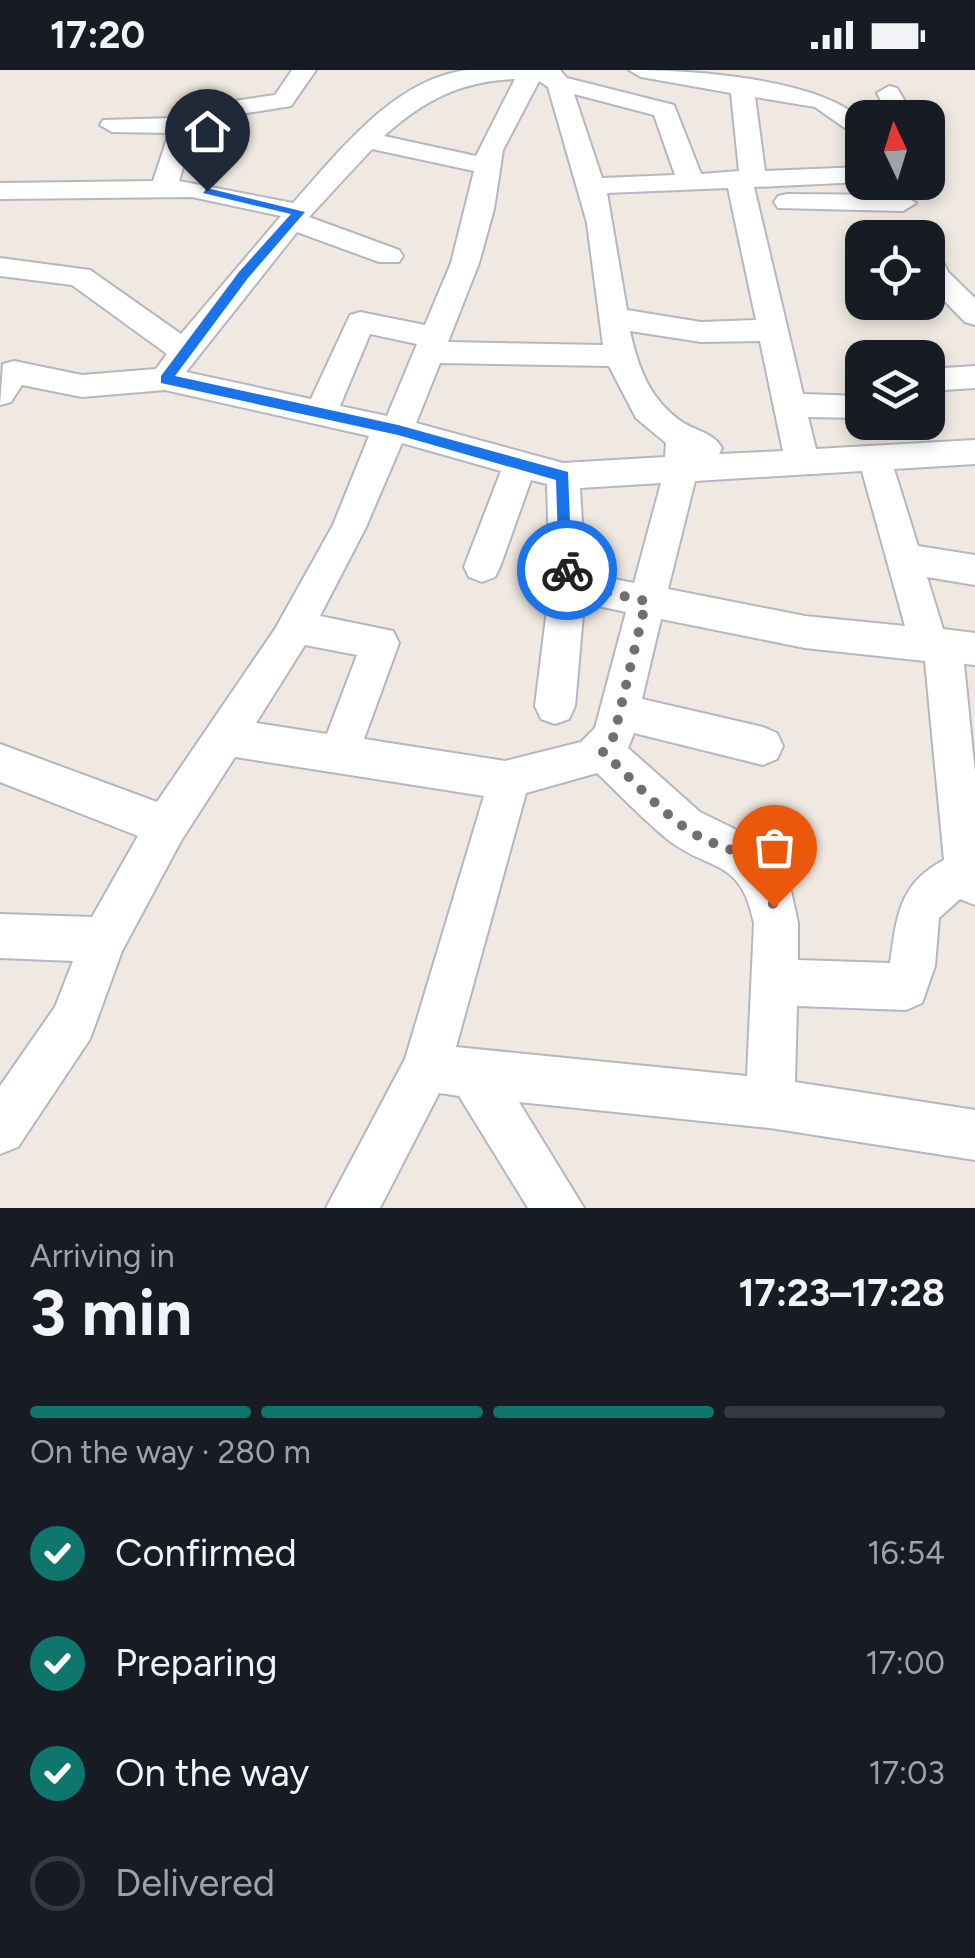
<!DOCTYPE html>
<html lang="en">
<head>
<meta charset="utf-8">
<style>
  :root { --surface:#171b24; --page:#20242c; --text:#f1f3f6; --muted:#9ea1a6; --line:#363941; --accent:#0f766e }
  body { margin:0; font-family:Figtree,sans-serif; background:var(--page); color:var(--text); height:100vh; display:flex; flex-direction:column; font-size:38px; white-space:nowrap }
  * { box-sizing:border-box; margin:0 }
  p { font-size:32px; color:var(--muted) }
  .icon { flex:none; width:55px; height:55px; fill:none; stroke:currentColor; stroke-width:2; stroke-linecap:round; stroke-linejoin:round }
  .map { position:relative; height:1138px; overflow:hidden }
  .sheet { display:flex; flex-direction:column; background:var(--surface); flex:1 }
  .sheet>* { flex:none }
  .needle { width:65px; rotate:356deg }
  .tools { position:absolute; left:845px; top:30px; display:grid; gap:20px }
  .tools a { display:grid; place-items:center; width:100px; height:100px; border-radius:20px; background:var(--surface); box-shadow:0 5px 15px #0003; font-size:50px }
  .pin { position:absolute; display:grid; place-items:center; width:85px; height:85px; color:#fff; margin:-102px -42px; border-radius:50% 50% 50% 0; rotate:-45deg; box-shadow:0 0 10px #0007 }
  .pin .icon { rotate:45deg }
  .courier { position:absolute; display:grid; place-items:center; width:100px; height:100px; margin:-50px; border:8px solid #1a73e8; border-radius:50%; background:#fff; color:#222; box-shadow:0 2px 12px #0007 }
  .summary em { font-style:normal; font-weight:700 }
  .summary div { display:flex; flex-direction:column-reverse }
  .summary { display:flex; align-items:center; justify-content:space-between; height:170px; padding:0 30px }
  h1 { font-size:65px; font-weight:700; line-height:75px }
  .bar { display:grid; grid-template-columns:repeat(4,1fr); gap:15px 10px; align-content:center; height:120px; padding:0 30px }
  .bar i { height:12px; border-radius:8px; background:var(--line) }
  .bar .selected { background:var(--accent) }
  .bar p { grid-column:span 4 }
  ol { padding:0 30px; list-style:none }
  li { display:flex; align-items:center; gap:30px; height:110px }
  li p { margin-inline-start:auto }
  li .icon { padding:10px; border-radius:50%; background:var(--accent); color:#fff; stroke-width:4 }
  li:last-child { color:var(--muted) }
  li i { width:55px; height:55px; border:5px solid var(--line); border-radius:50% }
  .status { display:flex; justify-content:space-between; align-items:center; height:70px; padding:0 50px; background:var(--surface); direction:ltr }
  .status svg { height:28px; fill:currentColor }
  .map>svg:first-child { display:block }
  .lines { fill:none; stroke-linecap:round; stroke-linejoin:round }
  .minor-casing { stroke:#b4b7c1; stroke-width:4 }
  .minor { fill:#fff; fill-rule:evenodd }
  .route { fill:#1a73e8 }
  .done { stroke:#726f6d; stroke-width:10; stroke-dasharray:0 18 }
</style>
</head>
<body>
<div class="status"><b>17:20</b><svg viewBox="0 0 49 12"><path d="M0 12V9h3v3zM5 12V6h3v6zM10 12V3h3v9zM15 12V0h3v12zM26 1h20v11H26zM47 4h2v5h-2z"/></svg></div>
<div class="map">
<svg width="975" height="1138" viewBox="0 0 975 1138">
  <rect width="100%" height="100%" fill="#efe9e1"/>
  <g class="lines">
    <defs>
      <path id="minor" d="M292 0H316L291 36 197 51 179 111 293 133C339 82 394 9 467 0 497 0 530 0 560 0L567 8 674 35 701 104 739 101 731 23 641 7 629 0C691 0 818 8 862 50V70L815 37 755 27 765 101 862 97 863 112 754 117 803 324 862 326V348L808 347 816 379 975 370V394L894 399 918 476 975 485V515L927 507 943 559 975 563V595L964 594 975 703V835L960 829 939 848 935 896 922 933 906 940 797 936 795 1012 975 1040V1090L770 1058 519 1032 584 1138H528L459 1026 439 1023 380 1138H326L405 989 484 726 235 687 181 771 122 881 90 969 18 1077 0 1084V1016L55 937 73 891 0 888V844L92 847 138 766 0 712V674L157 732 275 559 333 455 369 366 165 320 82 327 22 315 11 332 0 335 3 294 14 291 82 305 156 299 167 284 72 215 0 206V188L90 200 181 264 281 146 192 127 0 129V113L153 111 169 63 112 62 100 55 103 50 174 48 178 40 187 38 275 25ZM515 9 476 86 384 66C424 30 461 11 515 9ZM539 11 548 17 587 153 603 275 448 272 479 193 494 139 503 80ZM574 24 654 45 675 105 602 108ZM372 79 474 101 451 193 425 255 360 242 350 245 311 329 186 302 297 162 379 192H399L403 186 399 180 309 147ZM728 118 756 250 701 252 627 240 607 123ZM630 261 701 272 760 271 783 381 719 384 722 378C714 363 696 361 682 352 650 330 638 298 630 261ZM370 264 417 274 387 346 340 336ZM440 293 609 296 636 348 666 373 665 387 563 393 416 353ZM402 373 501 401 464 497 469 507 482 512 495 507 500 497 531 410 547 414 550 515 535 636 541 649 555 654 569 649 575 636 584 533 626 542 595 658 581 672 505 691 364 669 399 573 393 561 320 546 366 457ZM862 401 905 556 805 546 668 519 695 411ZM661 413 634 513 585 503 580 418ZM661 549 805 578 925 591 944 790C898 814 897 847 890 893L798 890V853L791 821 761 772 700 742 628 678 634 663 763 695 777 689 783 676 777 663 763 657 642 629ZM305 575 357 585 327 664 256 653ZM597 703C620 725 643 749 667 769 710 803 740 786 754 853L747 1006 456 977 526 723Z
        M889 16 897 18 915 48H890L877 23Z
        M787 124 903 125 916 133 903 141 778 138 774 132 778 126Z
        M928 178 938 181 948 202 975 228V255L965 252 928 214Z
        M975 296V318L928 321V299Z"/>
    </defs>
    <use href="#minor" class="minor-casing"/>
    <use href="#minor" class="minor"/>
  </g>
  <path class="route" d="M207 118 305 142 248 208 175 306 398 355 568 402 572 504 567 506 559 500 556 410 398 365 161 313V306L239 202 291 144 203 123Z"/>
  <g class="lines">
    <path class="done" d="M567 500 568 514 646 531 614 666 603 682C629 706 655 736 684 757 730 790 751 766 774 837"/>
  </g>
</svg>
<div class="tools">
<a><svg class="needle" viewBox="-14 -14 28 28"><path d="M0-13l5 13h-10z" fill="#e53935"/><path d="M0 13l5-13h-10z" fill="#9ea1a6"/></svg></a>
<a><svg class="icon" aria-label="locate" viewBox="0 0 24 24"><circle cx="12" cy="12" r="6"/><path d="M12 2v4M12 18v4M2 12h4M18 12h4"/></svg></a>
<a><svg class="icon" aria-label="layers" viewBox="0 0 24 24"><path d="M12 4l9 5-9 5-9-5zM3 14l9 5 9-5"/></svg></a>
</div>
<div class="pin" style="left:774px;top:837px;background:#ea580c"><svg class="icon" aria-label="bag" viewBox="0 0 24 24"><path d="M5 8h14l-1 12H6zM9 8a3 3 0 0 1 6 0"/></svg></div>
<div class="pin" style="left:207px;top:121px;background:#1f2937"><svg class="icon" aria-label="home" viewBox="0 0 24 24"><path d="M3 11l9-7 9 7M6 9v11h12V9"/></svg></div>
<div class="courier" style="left:567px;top:500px"><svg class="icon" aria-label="bike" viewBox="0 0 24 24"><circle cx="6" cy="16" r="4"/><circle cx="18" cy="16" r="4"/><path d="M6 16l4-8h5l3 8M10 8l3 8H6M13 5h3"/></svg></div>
</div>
<section class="sheet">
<div class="summary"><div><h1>3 min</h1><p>Arriving in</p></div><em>17:23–17:28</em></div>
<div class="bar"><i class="selected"></i><i class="selected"></i><i class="selected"></i><i></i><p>On the way · 280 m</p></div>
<ol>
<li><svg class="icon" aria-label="check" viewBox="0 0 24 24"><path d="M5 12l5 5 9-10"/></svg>Confirmed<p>16:54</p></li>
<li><svg class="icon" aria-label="check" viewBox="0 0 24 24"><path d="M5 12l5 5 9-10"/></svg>Preparing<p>17:00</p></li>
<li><svg class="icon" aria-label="check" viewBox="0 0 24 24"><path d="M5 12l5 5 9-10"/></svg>On the way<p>17:03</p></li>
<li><i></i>Delivered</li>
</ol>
</section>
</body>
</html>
